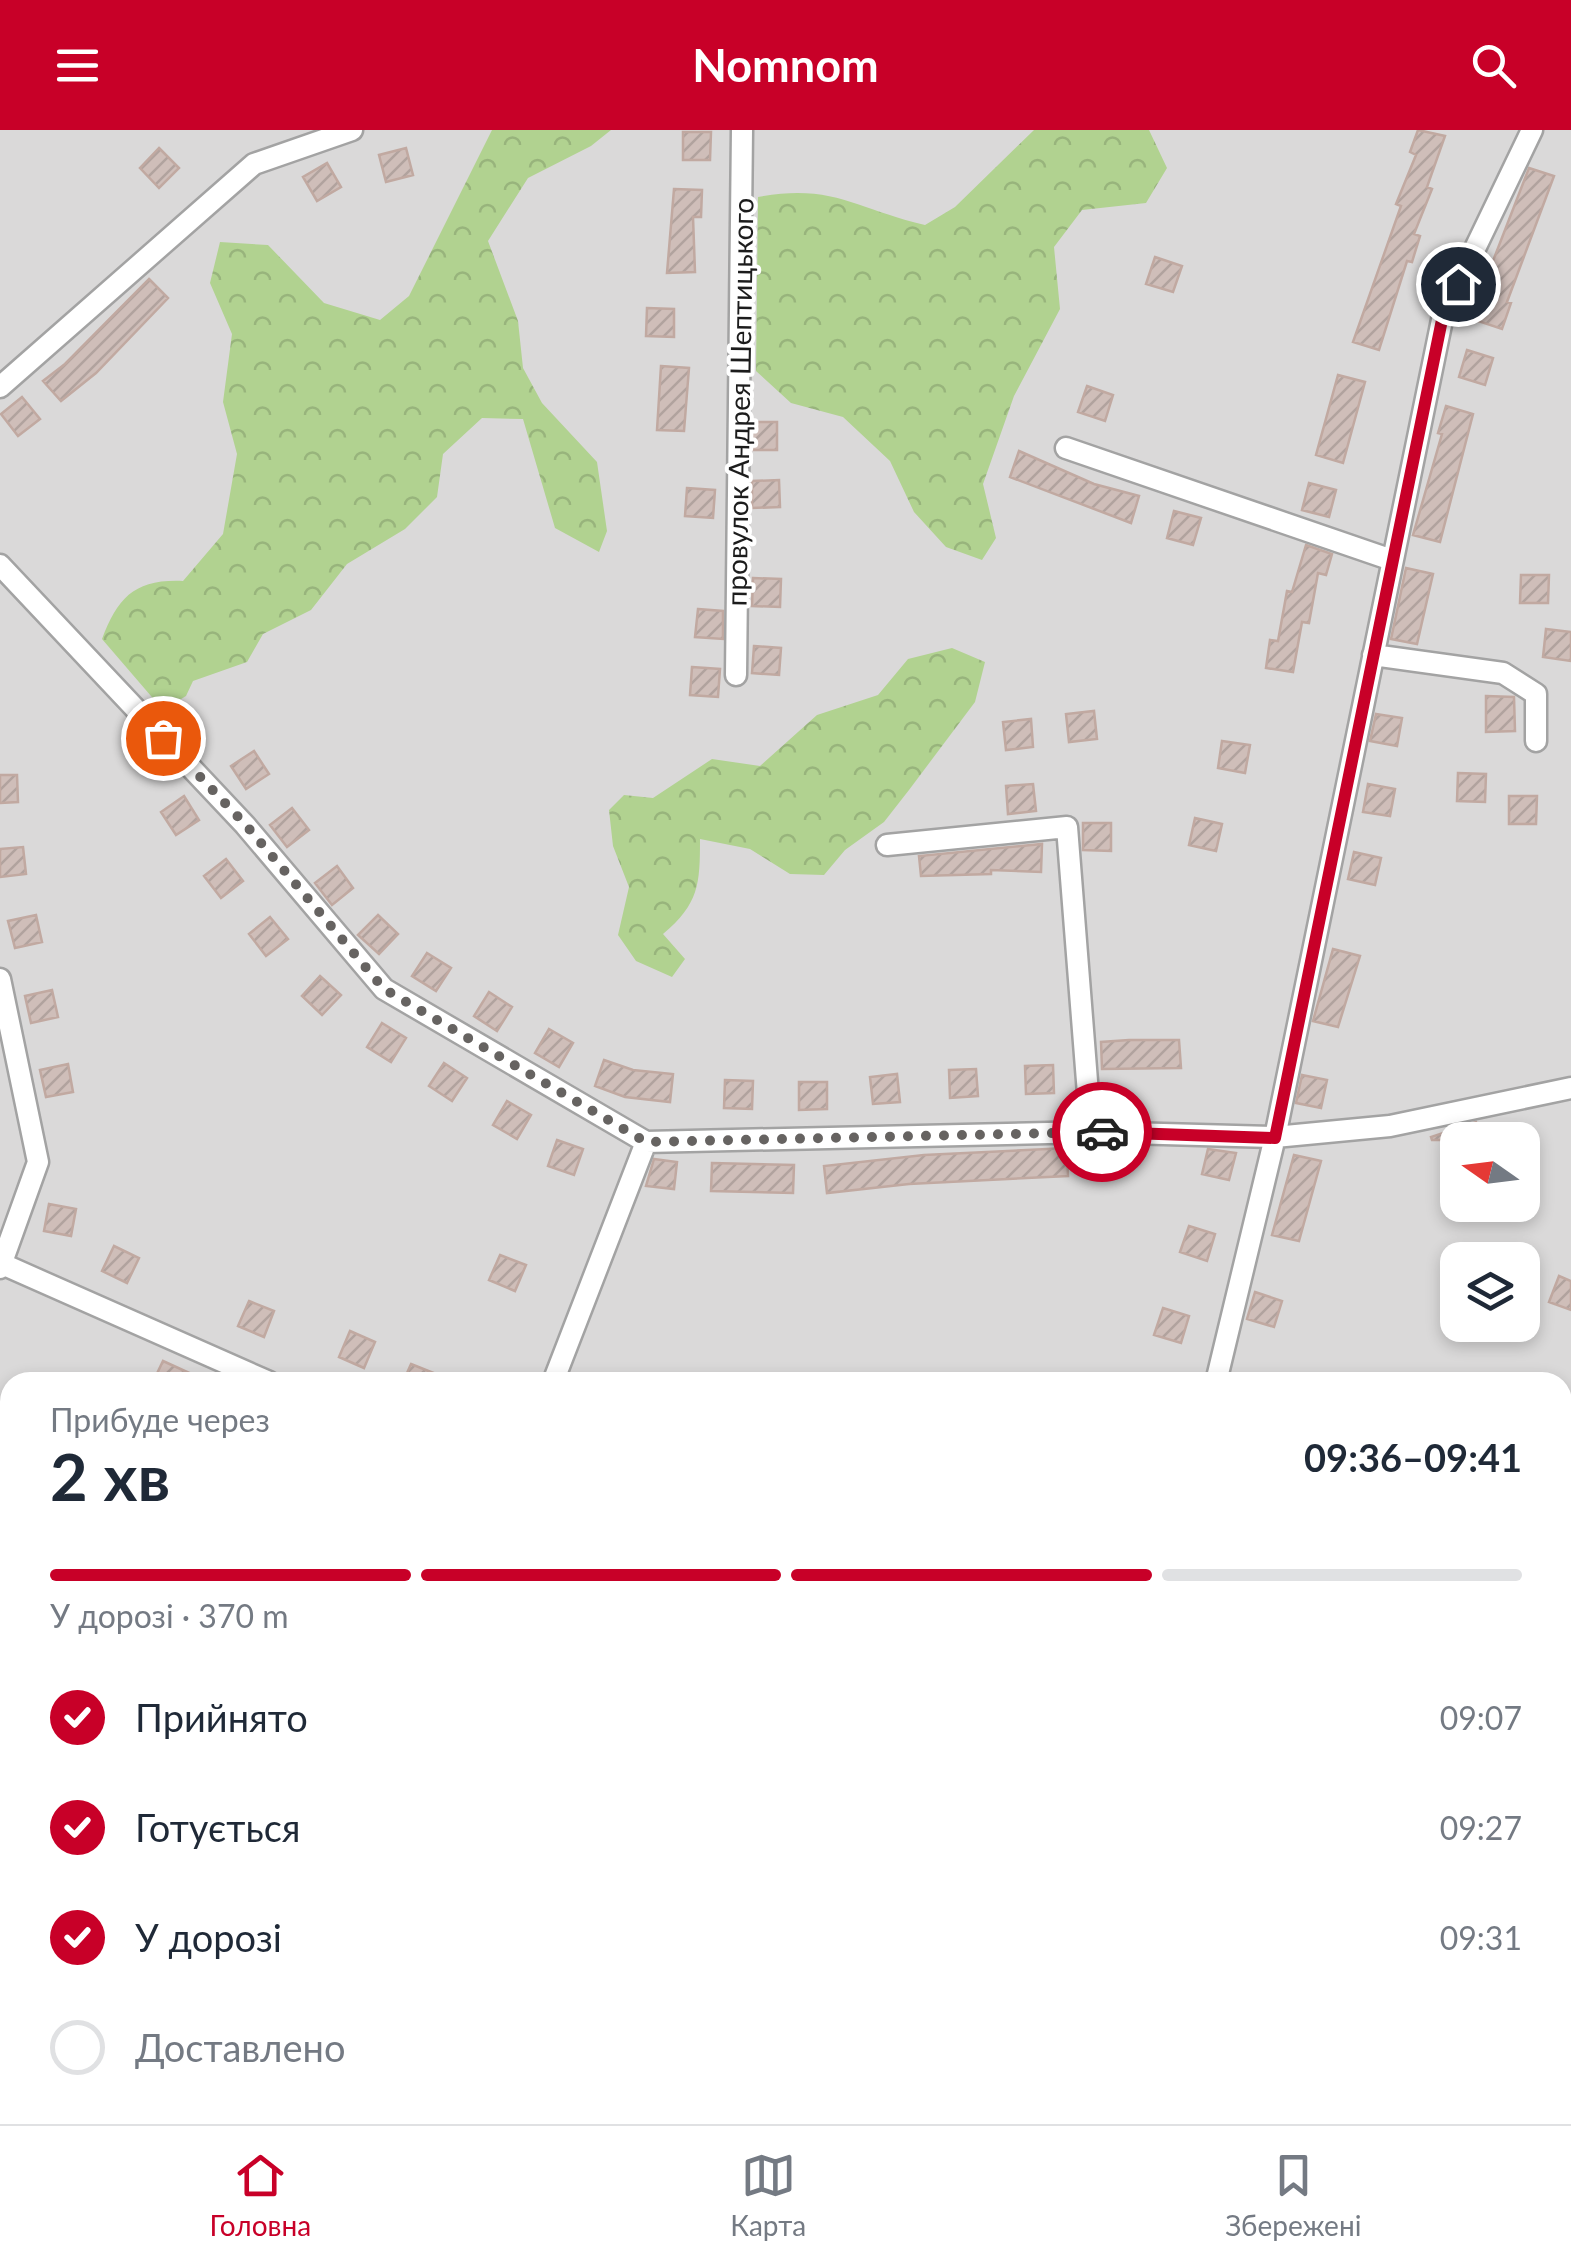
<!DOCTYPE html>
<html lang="uk">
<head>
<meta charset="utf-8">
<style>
  :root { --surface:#fff; --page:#f2f2f3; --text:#1f2937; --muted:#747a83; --line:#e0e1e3; --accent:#c80028 }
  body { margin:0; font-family:Lato,sans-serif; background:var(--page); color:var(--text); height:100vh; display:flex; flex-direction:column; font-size:38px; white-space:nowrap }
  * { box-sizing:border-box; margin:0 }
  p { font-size:32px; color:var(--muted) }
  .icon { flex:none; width:55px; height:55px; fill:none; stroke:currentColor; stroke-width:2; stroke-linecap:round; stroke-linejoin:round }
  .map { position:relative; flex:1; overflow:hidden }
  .sheet { position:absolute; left:0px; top:1242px; width:1572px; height:752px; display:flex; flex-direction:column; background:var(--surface); border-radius:30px 30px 0 0; box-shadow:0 5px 15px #0003 }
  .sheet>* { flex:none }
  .needle { width:65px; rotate:284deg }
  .controls { position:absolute; left:1440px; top:992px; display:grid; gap:20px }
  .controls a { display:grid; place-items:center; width:100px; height:100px; border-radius:20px; background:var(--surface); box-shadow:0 5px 15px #0003; font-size:50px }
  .pin { position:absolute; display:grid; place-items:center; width:85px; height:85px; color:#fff; margin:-42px; border:5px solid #fff; border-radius:50%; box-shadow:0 2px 10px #0007 }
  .courier { position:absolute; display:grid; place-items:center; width:100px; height:100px; margin:-50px; border:8px solid #c80028; border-radius:50%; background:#fff; color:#222; box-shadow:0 2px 12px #0007 }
  .summary em { font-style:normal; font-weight:700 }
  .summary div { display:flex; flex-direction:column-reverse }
  .summary { display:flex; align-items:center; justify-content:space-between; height:170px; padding:0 50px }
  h1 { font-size:65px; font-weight:700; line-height:75px }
  .bar { display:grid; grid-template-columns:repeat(4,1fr); gap:15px 10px; align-content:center; height:120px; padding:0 50px }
  .bar i { height:12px; border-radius:8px; background:var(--line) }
  .bar .on { background:var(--accent) }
  .bar p { grid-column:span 4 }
  ol { padding:0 50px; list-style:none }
  li { display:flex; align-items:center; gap:30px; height:110px }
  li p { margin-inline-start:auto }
  li .icon { padding:10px; border-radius:50%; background:var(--accent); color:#fff; stroke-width:4 }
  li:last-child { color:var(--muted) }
  li i { width:55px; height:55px; border:5px solid var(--line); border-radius:50% }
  header { display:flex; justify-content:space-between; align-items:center; height:130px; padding:0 50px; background:var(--accent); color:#fff; font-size:45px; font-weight:700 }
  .menu { display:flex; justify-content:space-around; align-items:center; height:140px; border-top:2px solid var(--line); background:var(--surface); font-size:28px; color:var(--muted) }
  .menu a { display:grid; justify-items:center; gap:5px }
  .menu .on { color:var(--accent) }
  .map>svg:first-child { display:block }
  .residential { fill:#dad9d9; fill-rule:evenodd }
  .forest { fill:url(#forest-crowns) }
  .building { fill:url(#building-hatch); stroke:#c1a9a1; stroke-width:2.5 }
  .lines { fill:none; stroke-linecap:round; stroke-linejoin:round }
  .minor-casing { stroke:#a3a3a3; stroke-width:25 }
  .minor { stroke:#fff; stroke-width:20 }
  .done { stroke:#666361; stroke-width:10; stroke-dasharray:0 18 }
  .route { stroke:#c80028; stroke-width:12 }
  .labels { text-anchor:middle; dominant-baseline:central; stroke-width:8; stroke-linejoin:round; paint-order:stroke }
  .street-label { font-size:28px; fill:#1c1c1c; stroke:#fff }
</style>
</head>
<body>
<header><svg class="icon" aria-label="menu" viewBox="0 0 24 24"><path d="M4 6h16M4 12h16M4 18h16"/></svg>Nomnom<svg class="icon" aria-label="search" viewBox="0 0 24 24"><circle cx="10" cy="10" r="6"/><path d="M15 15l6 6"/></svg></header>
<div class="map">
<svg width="1571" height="1994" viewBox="0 0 1571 1994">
  <defs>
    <pattern id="forest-crowns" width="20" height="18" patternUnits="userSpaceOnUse" patternTransform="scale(2.5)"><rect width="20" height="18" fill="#b1d290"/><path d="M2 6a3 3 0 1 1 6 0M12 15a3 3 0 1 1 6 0" fill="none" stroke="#98b47c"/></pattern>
    <pattern id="building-hatch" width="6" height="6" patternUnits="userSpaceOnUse" patternTransform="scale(2.5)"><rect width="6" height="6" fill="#cfbeb9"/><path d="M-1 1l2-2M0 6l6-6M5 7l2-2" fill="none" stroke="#b1a39e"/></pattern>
  </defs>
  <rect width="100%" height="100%" fill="#efe7e0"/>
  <path class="residential" d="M0 0H1571V1994H0ZM1458 1010H1522V1075H1458ZM1458 1130H1522V1195H1458ZM10 1252H1562V1985H10Z"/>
  <path class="forest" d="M492 0H611L591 16 528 48 488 111 518 191 523 238 542 273 597 332 607 401 599 422 555 398 523 289 482 288 443 324 437 367 405 399 347 434 311 480 263 504 247 532 193 551 186 566 163 580 102 509C118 467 135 449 183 451L223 404 237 324 223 272 232 204 210 153 220 112 268 115 324 173 380 190 409 166Z
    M1034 0H1149L1167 38 1146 73 1082 80 1054 117 1060 179 1014 266 983 354 996 408 982 430 946 417 914 382 890 331 843 287 791 273 756 241 758 67C833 53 856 79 925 95L955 77Z
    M952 518 985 532 975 572 909 660 884 692 845 720 824 745 790 744 750 719 700 709C700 754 699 774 663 804L685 829 672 847 636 831 618 805 629 757 613 716 609 680 624 665 653 668 712 629 760 636 817 585 878 565 908 529Z"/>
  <path class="building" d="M1418 0 1445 6 1427 57 1432 59 1414 104 1420 106 1412 132 1407 131 1379 220 1353 212 1401 76 1396 74 1416 25 1410 22Z
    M683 2H711L710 30H683Z
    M159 18 179 38 159 58 140 38Z
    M406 18 413 45 386 52 379 25Z
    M327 33 341 57 317 71 303 47Z
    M1529 38 1554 46 1507 172 1511 173 1502 199 1475 190 1486 149Z
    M674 59 702 60 701 87H693L695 142 667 143Z
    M1155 127 1182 136 1173 162 1146 154Z
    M149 149 168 168 96 243 61 271 43 251 65 234Z
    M647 178 674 179V207L646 206Z
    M1467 220 1493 228 1485 255 1459 247Z
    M661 236 689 238 684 301 657 300Z
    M1338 245 1365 252 1343 333 1316 325Z
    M1087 256 1113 265 1105 291 1078 282Z
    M22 267 40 289 18 306 1 284Z
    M1446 276 1473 284 1440 412 1413 405 1442 304 1438 303Z
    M753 292H777V320H752Z
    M1019 321 1094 354 1139 366 1131 393 1010 347Z
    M779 350 780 377 752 378V351Z
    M1309 353 1336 360 1329 387 1302 380Z
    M687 358 715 360 713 388 685 386Z
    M1174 381 1201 388 1193 415 1167 408Z
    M1306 415 1332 424 1326 445 1318 443 1309 493 1302 492 1293 542 1266 538 1270 510 1278 511 1287 461 1292 462Z
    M1406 438 1433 444 1417 514 1391 509Z
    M1521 445H1549L1548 473H1520Z
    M753 448 781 449 780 477 752 476Z
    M698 479 723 481V509L695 507Z
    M1546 499 1571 502V531L1543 527Z
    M754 516 781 518 779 545 752 543Z
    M692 537 720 539 718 567 690 565Z
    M1486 566 1514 567 1515 601 1486 602Z
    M1094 581 1097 609 1069 612 1066 584Z
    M1376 584 1402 588 1397 616 1370 611Z
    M1031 589 1033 617 1006 620 1003 592Z
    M1222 611 1250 615 1245 643 1218 638Z
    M254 621 269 644 246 659 231 636Z
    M1458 643 1486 644 1485 672 1457 671Z
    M0 645H17L18 672 0 673Z
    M1033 654 1036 681 1008 684 1006 656Z
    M1368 654 1395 659 1390 686 1363 682Z
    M184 666 199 690 176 705 161 682Z
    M1509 666H1537L1536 694H1509Z
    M292 678 309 700 287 717 270 695Z
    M1195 688 1222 694 1216 721 1189 715Z
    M1083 693H1111V721L1083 720Z
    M1042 714 1041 742 991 740V744L921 746 919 726Z
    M23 717 26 744 0 747V719Z
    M1354 722 1381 728 1375 755 1348 749Z
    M226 729 243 751 221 768 204 746Z
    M337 736 353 758 332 775 315 753Z
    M36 785 42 812 15 818 8 791Z
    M378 785 398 804 379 824 358 805Z
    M270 787 288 809 266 826 249 804Z
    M1333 819 1360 826 1338 897 1313 891Z
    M427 823 451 838 436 861 412 846Z
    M320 846 341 865 322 885 302 866Z
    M52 860 58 887 31 893 25 866Z
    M489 862 512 877 497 901 474 886Z
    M382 893 406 908 391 932 367 917Z
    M549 899 573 913 559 937 535 923Z
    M1129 910H1179L1181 938 1102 939 1101 912Z
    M604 930 633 940 673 944 670 972 625 967 595 956Z
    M444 933 467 948 452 971 429 956Z
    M68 934 73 962 46 967 40 940Z
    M1053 935 1054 963 1026 964 1025 936Z
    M976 939 978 966 950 968 949 940Z
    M897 944 900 972 873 974 870 947Z
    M1302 945 1327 950 1321 978 1296 973Z
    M725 950 753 951 752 979 724 978Z
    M799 952H827V979L799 980Z
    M507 971 531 985 517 1009 493 995Z
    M1476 992 1482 1010H1432L1431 1007Z
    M557 1010 583 1019 574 1045 548 1036Z
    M1067 1018 1068 1046 909 1054 827 1063 824 1036 924 1025Z
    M1208 1019 1236 1023 1229 1050 1202 1044Z
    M1294 1025 1321 1031 1299 1111 1272 1105Z
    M654 1029 677 1032 674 1059 646 1056Z
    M712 1033 794 1035 793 1063 711 1061Z
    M49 1074 76 1079 71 1106 44 1101Z
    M1189 1096 1215 1104 1207 1131 1180 1122Z
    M114 1116 139 1128 127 1153 102 1141Z
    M500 1125 526 1135 515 1161 489 1150Z
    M1559 1146 1571 1151V1180L1549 1172Z
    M1255 1162 1282 1171 1274 1197 1247 1189Z
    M249 1171 274 1181 264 1207 238 1196Z
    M1163 1178 1189 1186 1181 1213 1154 1205Z
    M350 1201 375 1212 364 1238 339 1227Z
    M163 1231 209 1252H153Z
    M411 1234 456 1252H403Z"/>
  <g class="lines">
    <defs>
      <path id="minor" d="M0 257 254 34 352 0
        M1066 318 1392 430
        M0 435 245 695 384 859 646 1012 1091 1002 1275 1007 1390 996 1571 958
        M1373 525 1503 543 1536 564V611
        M736 545 742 0
        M887 715 1067 697 1091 1002
        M0 849 38 1032 0 1138
        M0 1133 269 1252
        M553 1252 646 1012
        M1216 1252 1275 1007 1443 185 1532 0
        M1562 1502 1571 1487
        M0 1761 10 1767
        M1562 1904 1571 1907
        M530 1985 543 1994
        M1132 1985V1994
        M1095 1994 1104 1985
        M1490 1994 1491 1985"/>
    </defs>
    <use href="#minor" class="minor-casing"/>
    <use href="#minor" class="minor"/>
  </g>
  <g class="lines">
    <path class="done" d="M163 608 245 694 384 859 646 1012 1102 1002"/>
    <path class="route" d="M1102 1002 1275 1008 1443 185 1458 154"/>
  </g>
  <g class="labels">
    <g class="street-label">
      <text transform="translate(739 272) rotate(-89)">провулок Андрея Шептицького</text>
    </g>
  </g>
</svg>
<div class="controls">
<a><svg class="needle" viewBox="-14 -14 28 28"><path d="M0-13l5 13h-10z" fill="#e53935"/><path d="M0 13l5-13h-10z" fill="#747a83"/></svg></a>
<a><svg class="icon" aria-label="layers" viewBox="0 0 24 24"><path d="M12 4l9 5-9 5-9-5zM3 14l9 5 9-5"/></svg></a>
</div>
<div class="pin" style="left:163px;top:608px;background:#ea580c"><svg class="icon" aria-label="bag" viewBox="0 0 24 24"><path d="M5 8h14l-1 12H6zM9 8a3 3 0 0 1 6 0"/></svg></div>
<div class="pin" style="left:1458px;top:154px;background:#1f2937"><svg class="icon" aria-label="home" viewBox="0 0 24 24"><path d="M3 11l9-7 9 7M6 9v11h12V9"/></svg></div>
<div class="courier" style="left:1102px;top:1002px"><svg class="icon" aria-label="car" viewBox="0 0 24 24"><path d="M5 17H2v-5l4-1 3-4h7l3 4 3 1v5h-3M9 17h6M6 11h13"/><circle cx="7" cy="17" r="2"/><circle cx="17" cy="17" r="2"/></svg></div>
<section class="sheet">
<div class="summary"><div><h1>2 хв</h1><p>Прибуде через</p></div><em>09:36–09:41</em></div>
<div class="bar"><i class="on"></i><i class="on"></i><i class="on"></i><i></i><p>У дорозі · 370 m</p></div>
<ol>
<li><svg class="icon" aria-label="check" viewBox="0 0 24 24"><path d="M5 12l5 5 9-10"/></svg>Прийнято<p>09:07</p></li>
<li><svg class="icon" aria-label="check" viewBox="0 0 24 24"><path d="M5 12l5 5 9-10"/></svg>Готується<p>09:27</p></li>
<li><svg class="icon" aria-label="check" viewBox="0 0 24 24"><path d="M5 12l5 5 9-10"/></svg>У дорозі<p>09:31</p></li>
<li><i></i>Доставлено</li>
</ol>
</section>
</div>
<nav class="menu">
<a class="on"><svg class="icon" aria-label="home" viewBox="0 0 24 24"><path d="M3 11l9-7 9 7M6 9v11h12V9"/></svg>Головна</a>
<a><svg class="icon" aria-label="map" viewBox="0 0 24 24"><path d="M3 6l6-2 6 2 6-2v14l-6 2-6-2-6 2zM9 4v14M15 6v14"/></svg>Карта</a>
<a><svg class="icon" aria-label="saved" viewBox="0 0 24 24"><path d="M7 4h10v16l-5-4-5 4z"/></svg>Збережені</a>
</nav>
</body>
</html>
